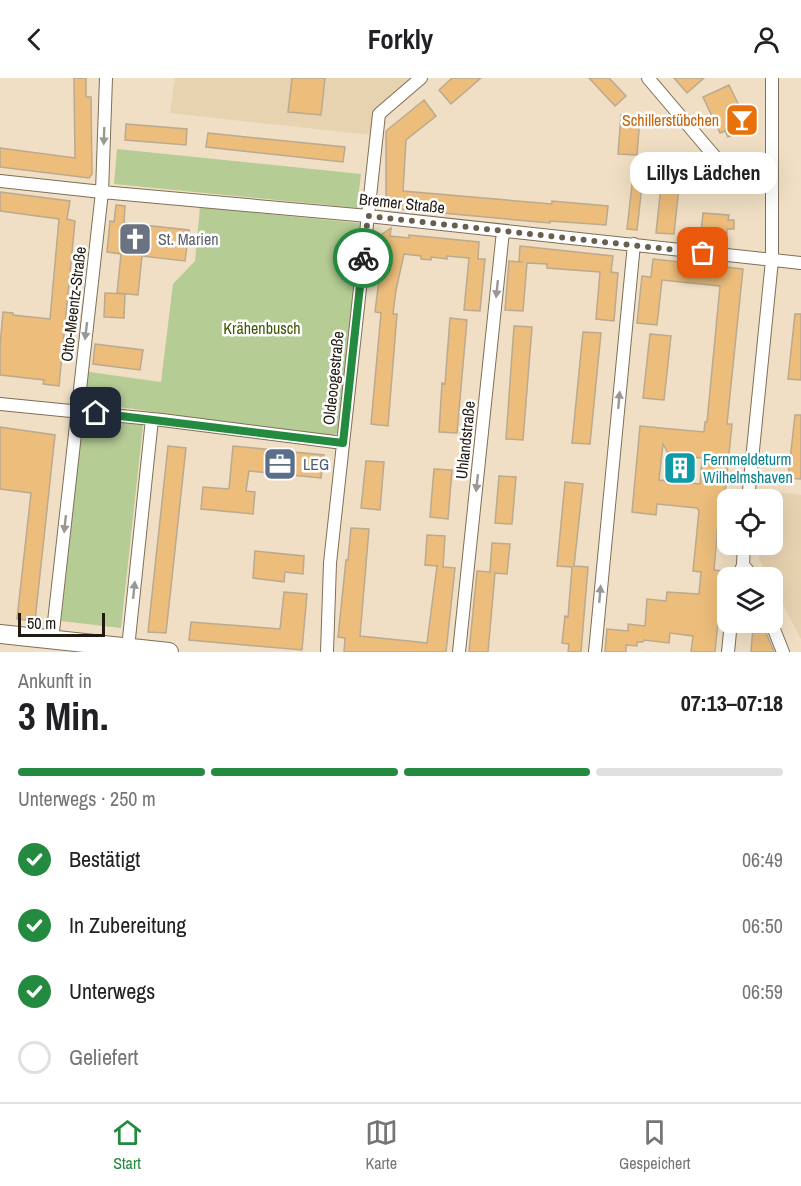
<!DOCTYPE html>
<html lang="de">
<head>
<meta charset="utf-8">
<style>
  :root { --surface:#fff; --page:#f6f6f6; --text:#202124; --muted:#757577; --line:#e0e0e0; --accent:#238a3f }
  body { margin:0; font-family:"Archivo Narrow",sans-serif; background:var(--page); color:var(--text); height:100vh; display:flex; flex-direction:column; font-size:22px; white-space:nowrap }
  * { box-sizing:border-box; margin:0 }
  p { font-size:20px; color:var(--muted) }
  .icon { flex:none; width:33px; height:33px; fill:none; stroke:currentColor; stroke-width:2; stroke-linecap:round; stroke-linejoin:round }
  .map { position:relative; height:574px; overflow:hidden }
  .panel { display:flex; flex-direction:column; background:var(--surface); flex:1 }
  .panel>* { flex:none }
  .buttons { position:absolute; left:717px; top:411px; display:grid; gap:12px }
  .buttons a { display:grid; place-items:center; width:66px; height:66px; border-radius:12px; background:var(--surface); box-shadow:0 6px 24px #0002; font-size:30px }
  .scale { position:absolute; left:18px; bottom:15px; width:87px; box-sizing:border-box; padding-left:6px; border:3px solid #201a10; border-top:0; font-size:16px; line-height:21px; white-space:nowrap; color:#201a10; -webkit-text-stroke:4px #fff; paint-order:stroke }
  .pin { position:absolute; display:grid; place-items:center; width:51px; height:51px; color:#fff; margin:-26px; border-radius:12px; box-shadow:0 3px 9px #0006 }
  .courier { position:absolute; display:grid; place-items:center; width:60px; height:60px; margin:-30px; border:4px solid #238a3f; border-radius:50%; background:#fff; color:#222; box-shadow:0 2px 8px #0007 }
  .bubble { position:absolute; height:42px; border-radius:18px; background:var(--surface); box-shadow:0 6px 24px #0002; font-size:20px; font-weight:800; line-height:42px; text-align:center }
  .summary em { font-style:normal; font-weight:800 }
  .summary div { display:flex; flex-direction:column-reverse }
  .summary { display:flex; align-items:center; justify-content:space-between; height:102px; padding:0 18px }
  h1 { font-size:39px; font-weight:800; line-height:45px }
  .bar { display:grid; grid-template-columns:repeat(4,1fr); gap:9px 6px; align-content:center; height:72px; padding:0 18px }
  .bar i { height:8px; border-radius:4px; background:var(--line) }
  .bar .current { background:var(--accent) }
  .bar p { grid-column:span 4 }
  ol { padding:0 18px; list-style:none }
  li { display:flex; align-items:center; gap:18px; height:66px }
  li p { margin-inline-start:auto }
  li .icon { padding:6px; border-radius:50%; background:var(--accent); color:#fff; stroke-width:4 }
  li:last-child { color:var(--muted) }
  li i { width:33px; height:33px; border:3px solid var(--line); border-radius:50% }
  header { display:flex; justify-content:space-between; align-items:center; height:78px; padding:0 18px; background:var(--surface); font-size:27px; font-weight:800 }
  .dock { display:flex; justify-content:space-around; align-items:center; height:84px; border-top:2px solid var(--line); background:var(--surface); font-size:16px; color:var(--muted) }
  .dock a { display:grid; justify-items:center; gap:3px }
  .dock .current { color:var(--accent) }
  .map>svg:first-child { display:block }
  .built { fill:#e8d3b1 }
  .green { fill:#b5cc95 }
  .building { fill:#ecbd7b; stroke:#bba990; stroke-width:1.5; fill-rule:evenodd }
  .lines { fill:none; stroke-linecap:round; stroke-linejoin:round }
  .street-casing { stroke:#7e6f57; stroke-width:14 }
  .secondary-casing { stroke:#7e6f57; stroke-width:20 }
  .street { stroke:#fff; stroke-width:12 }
  .secondary { stroke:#fff; stroke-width:18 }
  .oneway { fill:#9b9893 }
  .done { stroke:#695f4f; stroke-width:6; stroke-dasharray:0 10.8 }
  .route { stroke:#238a3f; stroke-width:8 }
  .labels { text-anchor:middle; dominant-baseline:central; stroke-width:5; stroke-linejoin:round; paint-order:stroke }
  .food-label { font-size:16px; fill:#c56008; stroke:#fff; text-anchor:end }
  .street-label { font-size:16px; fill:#201a10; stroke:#fff }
  .worship-label { font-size:16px; fill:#5b616d; stroke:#fff; text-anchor:start }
  .park-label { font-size:16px; fill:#3e5605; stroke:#fff }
  .culture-label { font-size:16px; fill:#0d838f; stroke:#fff; text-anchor:start }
  .service-label { font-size:16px; fill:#4e5e75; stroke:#fff; text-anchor:start }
</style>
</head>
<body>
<header><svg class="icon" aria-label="back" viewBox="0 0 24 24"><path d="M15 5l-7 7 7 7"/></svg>Forkly<svg class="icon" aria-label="person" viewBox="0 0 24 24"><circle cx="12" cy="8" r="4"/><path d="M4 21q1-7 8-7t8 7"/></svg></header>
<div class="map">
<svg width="801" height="574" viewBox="0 0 801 574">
  <rect width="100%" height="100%" fill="#f0dfc4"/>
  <path class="built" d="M175 0H413L371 57 170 35Z
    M764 412 801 417V561L773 507 772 500 768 499 759 481 760 467 772 466V422L763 421Z"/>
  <path class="green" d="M117 71 361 96 357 130 114 106Z
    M200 129 368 146 344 353 328 359 78 323 82 293 161 304 173 206 195 183Z
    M83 341 143 347 121 550 61 543Z"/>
  <path class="building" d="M74 0H86V19H91L92 96 89 100 0 89V70L75 80Z
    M292 0H325L321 37 288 34Z
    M452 0H481L451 26 439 12Z
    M589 0H609L626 18 615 28Z
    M674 0H704L687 15Z
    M729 7 747 44 740 47 743 52 728 59 725 53 720 55 703 19Z
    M424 22 436 38 406 62 403 113 552 126V123L608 128 606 147 550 143V145L387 130 383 127V121L386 119V53Z
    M621 37 640 39 637 77 618 76Z
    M126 46 187 51 186 67 125 62Z
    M208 55 345 69 343 84 206 69Z
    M664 80 682 81 674 156 656 155Z
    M634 89 644 90 637 152 627 151Z
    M0 114 70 123 67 141 75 143 59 308 43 306 44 302 0 297V268L3 234 13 235V237L50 241 59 141 0 133Z
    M116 127 125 128 124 145 189 152 185 183 142 178 138 217 117 215 121 176 107 174 110 143 114 144Z
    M703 135 729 137 728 142H734V151H727V156L701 154Z
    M391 150 390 158 409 160V157L479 164 478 181H485L480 233 464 232 469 180 447 178V181L431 179V182L421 181V178L404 176 396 212 393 236H397L388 348 371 346 381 235 375 234 381 185H378L381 157Z
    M520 168 613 178 611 194 618 195 614 243 596 241 600 194 547 190V186L527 185 523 233 505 232 509 183 523 184H519Z
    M653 181 743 191 727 346H732L723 435 719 434 714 492 723 493 715 574H691L693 558 670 555 669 565 644 562 643 564H637V568L626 567V574H605L607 551 628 553V546L645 548 647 521 666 523 667 514 699 516 701 494 693 493 699 433 697 430 657 426 656 437 632 434 640 348 704 354 705 344H707L720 208 662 202 657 247 637 245 642 198 651 199ZM663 366 669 377 702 380 700 406 659 402Z
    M105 215 125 216 124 240 104 239Z
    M795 236H801V302L788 301Z
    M450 240 467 242 457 355 439 354 442 305 445 306Z
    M514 248 532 249 523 362 506 361Z
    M583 254 601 255 590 366 572 365Z
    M650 256 671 258 664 322 643 320Z
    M95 266 143 272 140 292 93 286Z
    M795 337H801V401L788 400Z
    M0 349 55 357 35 543 17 541 31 415 0 411Z
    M168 368 186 370 166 555 148 554Z
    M233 368 324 377 321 400 249 393 246 413 255 414 253 436 201 431 203 409 229 411Z
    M366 383 384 384 380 432 361 430Z
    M434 391 452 392 448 441 430 439Z
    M499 398 516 399 512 446 495 445Z
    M565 404 583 406 574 488 588 489 581 574H568L569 566 562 565 565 538 568 539 572 489 557 488Z
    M351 450 369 451 360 558 409 563 427 565 437 488 425 487 427 457 445 458 443 489 455 490 446 574H344L345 560 338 559 346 482H348Z
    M492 465 510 466 507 496 495 495 488 574H469L477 493 490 494Z
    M255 473 304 478 303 496 285 494 284 504 253 500Z
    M284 514 307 516 302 572 189 562 191 544 280 551Z
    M753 549 764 550 774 574H751Z"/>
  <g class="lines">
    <defs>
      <path id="street" d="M648 0 716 80 743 98 772 102
        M728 87 772 86
        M0 103 102 114 368 138 801 185
        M0 326 162 342 343 365
        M748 422 772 182V0
        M743 487 754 500
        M738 500 743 487 744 466
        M771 544 783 574
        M52 562 102 114 106 0
        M128 570 152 341
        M327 574 330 485 379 36 421 0
        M459 574 503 153
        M595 574 634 166
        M728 574 731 544"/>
      <path id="secondary" d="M0 556 169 574"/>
    </defs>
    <use href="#street" class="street-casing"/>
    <use href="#secondary" class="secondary-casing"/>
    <use href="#street" class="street"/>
    <use href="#secondary" class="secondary"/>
  </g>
  <defs><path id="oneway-solid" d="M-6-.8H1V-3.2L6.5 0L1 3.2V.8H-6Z" transform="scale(1.5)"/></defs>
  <g class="oneway">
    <use href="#oneway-solid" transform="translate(104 58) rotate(92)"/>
    <use href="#oneway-solid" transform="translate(497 211) rotate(96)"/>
    <use href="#oneway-solid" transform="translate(86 253) rotate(97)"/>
    <use href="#oneway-solid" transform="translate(619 322) rotate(-85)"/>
    <use href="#oneway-solid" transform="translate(477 405) rotate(96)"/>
    <use href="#oneway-solid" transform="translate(65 446) rotate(96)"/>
    <use href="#oneway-solid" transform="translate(134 512) rotate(-84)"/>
    <use href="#oneway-solid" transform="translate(600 516) rotate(-85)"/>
  </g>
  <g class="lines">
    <path class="done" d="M363 180 368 138 703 175"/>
    <path class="route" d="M96 335 343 365 363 180"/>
  </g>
  <defs>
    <symbol id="bar-square" viewBox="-11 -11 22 22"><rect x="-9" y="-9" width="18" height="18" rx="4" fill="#e8710a" stroke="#fff"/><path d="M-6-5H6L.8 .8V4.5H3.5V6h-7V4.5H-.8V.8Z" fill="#fff"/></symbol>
    <symbol id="church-square" viewBox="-11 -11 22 22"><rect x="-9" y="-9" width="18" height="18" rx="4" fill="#6b7280" stroke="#fff"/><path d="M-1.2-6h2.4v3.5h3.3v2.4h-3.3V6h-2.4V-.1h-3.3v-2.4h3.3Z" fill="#fff"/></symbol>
    <symbol id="office-square" viewBox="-11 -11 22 22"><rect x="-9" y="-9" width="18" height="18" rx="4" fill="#5c6f8a" stroke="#fff"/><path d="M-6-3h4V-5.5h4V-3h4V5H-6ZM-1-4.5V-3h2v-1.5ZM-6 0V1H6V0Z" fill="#fff"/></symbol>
    <symbol id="building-square" viewBox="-11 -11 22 22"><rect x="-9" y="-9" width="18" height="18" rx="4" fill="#0f9aa8" stroke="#fff"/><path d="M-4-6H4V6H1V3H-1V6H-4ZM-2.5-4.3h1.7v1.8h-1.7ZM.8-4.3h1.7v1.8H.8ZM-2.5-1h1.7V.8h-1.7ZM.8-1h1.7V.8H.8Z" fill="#fff"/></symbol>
  </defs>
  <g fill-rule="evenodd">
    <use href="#bar-square" x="723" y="23" width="38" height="38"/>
    <use href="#church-square" x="116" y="142" width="38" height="38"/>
    <use href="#office-square" x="261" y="367" width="38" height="38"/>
    <use href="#building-square" x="661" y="371" width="38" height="38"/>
  </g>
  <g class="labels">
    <g class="food-label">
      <text x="719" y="42">Schillerstübchen</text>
    </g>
    <g class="street-label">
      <text transform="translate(402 125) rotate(6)">Bremer Straße</text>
      <text transform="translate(73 226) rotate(-83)">Otto-Meentz-Straße</text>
      <text transform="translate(333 300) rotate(-84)">Oldeoogestraße</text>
      <text transform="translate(465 362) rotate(-84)">Uhlandstraße</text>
    </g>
    <g class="worship-label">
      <text x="158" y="161">St. Marien</text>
    </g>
    <g class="park-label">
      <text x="262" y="250">Krähenbusch</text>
    </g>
    <g class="culture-label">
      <text x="703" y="381">Fernmeldeturm<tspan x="703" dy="18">Wilhelmshaven</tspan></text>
    </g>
    <g class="service-label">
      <text x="303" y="386">LEG</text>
    </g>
  </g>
</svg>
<div class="buttons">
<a><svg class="icon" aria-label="locate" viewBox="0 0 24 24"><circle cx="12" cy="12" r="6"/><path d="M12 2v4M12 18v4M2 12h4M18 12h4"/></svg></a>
<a><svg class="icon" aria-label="layers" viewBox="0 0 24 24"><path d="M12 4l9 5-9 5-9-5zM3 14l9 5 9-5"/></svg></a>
</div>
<div class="scale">50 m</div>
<div class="pin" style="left:703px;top:175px;background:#ea580c"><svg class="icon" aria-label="bag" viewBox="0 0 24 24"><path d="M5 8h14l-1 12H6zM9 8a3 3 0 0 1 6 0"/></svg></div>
<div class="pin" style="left:96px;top:335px;background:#1f2937"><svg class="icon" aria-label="home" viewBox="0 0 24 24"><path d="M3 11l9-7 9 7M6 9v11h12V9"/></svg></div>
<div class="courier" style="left:363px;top:180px"><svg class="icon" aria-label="bike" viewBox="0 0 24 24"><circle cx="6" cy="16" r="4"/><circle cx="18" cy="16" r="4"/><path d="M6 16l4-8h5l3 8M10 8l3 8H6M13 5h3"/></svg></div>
<div class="bubble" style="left:630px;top:74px;width:147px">Lillys Lädchen</div>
</div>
<section class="panel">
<div class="summary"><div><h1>3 Min.</h1><p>Ankunft in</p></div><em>07:13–07:18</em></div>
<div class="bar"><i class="current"></i><i class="current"></i><i class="current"></i><i></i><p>Unterwegs · 250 m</p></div>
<ol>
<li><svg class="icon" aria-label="check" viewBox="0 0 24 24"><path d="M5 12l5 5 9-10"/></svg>Bestätigt<p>06:49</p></li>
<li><svg class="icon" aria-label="check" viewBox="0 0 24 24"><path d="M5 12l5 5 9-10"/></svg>In Zubereitung<p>06:50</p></li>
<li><svg class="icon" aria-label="check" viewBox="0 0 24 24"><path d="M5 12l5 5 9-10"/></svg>Unterwegs<p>06:59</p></li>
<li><i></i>Geliefert</li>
</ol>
</section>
<nav class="dock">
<a class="current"><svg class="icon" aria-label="home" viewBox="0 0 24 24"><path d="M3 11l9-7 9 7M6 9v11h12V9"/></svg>Start</a>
<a><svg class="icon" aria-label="map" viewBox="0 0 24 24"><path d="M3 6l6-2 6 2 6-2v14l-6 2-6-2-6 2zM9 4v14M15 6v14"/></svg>Karte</a>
<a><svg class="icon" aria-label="saved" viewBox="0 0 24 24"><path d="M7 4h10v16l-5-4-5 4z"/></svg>Gespeichert</a>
</nav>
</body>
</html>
